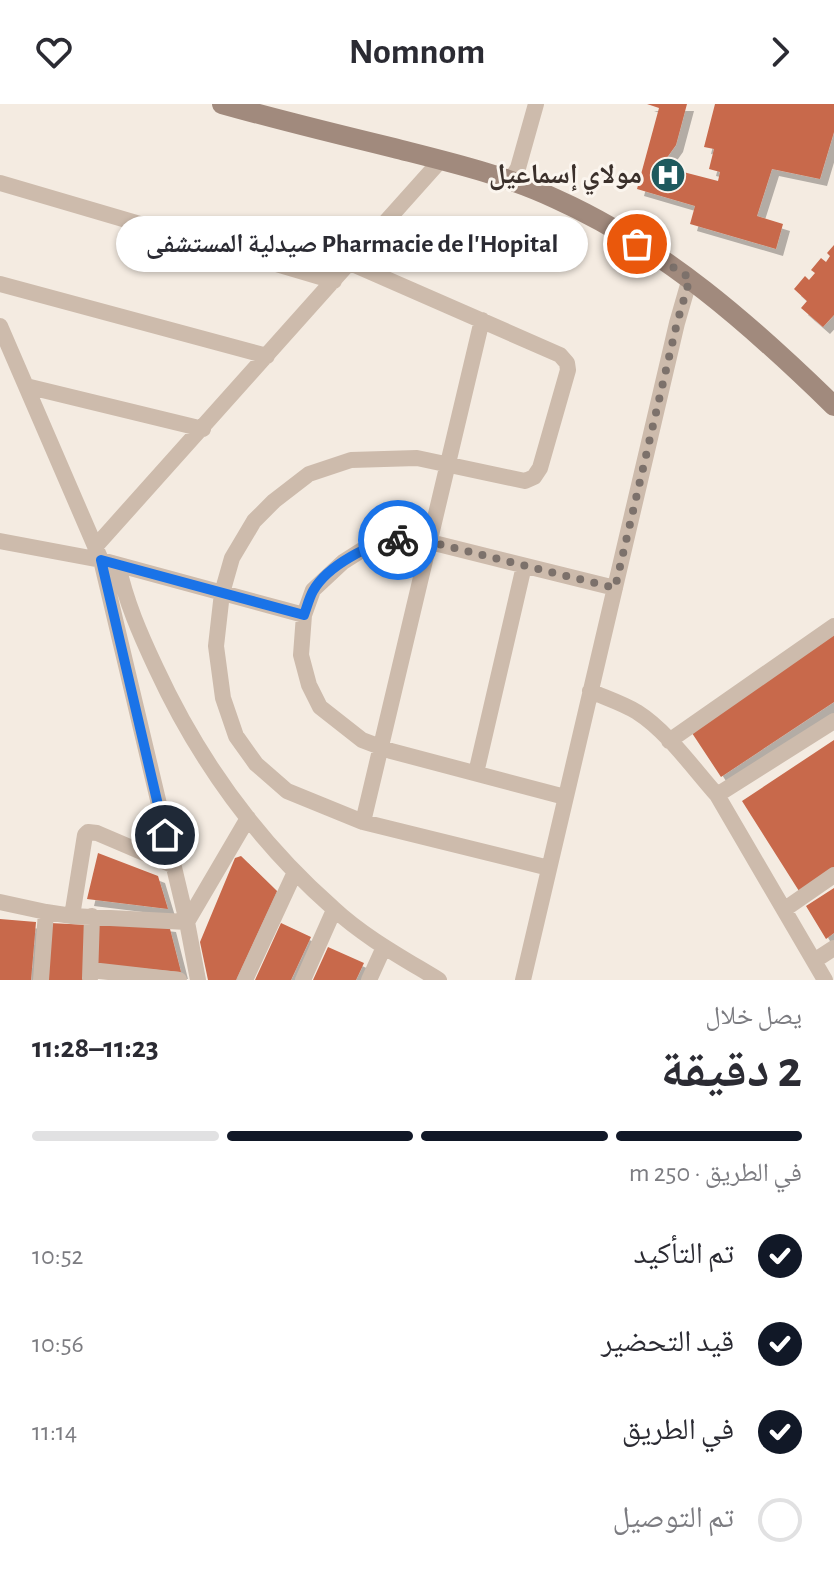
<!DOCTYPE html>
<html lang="ar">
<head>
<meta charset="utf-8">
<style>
  :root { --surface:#fff; --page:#f7f7f7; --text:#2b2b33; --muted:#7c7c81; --line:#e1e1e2; --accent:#111827 }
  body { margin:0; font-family:"Alegreya Sans","Noto Naskh Arabic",sans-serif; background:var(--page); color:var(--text); direction:rtl; height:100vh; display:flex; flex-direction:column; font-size:30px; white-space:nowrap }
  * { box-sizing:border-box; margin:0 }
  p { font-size:26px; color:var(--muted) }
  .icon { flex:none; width:44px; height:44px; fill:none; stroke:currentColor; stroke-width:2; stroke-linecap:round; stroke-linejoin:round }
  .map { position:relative; height:876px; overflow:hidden; direction:ltr }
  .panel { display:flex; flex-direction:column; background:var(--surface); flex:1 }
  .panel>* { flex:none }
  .pin { position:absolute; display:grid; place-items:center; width:68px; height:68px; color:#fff; margin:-34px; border:4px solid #fff; border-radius:50%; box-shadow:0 2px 8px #0007 }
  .courier { position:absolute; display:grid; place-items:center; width:80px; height:80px; margin:-40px; border:6px solid #1a73e8; border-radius:50%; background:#fff; color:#222; box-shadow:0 2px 10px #0007 }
  .bubble { position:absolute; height:56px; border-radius:28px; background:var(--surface); box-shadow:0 2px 6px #0004; font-size:26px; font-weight:700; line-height:56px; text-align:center; direction:rtl }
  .overview em { font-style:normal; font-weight:700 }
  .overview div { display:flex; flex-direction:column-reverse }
  .overview { display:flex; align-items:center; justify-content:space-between; height:136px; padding:0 32px }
  h1 { font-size:52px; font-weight:700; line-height:60px }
  .bar { display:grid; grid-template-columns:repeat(4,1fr); gap:12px 8px; align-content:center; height:96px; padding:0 32px }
  .bar i { height:10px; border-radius:6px; background:var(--line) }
  .bar .current { background:var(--accent) }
  .bar p { grid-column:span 4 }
  ol { padding:0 32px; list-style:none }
  li { display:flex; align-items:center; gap:24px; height:88px }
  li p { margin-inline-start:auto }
  li .icon { padding:8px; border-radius:50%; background:var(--accent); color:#fff; stroke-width:4 }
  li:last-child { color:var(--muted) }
  li i { width:44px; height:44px; border:4px solid var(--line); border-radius:50% }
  header { display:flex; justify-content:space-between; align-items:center; height:104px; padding:0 32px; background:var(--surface); font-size:36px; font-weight:700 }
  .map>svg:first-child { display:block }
  .building { fill:#c8694b; filter:url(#shadow) }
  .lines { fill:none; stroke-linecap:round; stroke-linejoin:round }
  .street { stroke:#cdbbac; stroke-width:16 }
  .secondary { stroke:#a18a7d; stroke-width:20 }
  .done { stroke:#7c716b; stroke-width:8; stroke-dasharray:0 14.4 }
  .route { stroke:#1a73e8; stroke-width:10 }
  .labels { text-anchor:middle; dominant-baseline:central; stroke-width:6; stroke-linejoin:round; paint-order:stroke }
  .poi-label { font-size:28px; font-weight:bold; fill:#3b302b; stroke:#fbf5ee; text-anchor:end }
</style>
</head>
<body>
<header><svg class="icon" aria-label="forward" viewBox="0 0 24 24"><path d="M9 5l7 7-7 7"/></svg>Nomnom<svg class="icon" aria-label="heart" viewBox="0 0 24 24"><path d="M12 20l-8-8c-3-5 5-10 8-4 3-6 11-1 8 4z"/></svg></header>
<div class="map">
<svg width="834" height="876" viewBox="0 0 834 876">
  <defs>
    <filter id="shadow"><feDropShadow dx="7" dy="7" stdDeviation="0" flood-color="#0004"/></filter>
  </defs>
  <rect width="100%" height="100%" fill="#f4ebe1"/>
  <path class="building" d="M647 0H687L676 41 666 55 664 63 718 77 720 68 709 65 714 45 704 43 715 0H834V28L820 75 772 65 757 112 783 120 776 145 690 120 695 102 637 85 659 4Z
    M834 141V211L823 223 801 204 807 197 794 185 805 172 809 176 815 169 811 166 821 154 826 158 830 152 827 149Z
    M834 531V598L721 673 690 626Z
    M834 636V763L799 787 742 697Z
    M98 749 158 772 168 805 87 795Z
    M241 752 277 787 236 876H208L200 838 235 754Z
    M834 784V829L826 835 806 802Z
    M96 813 169 821 181 868 95 860Z
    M0 815 36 818 31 876H0Z
    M50 819 88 821 84 876H46Z
    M281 819 311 833 291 876H255Z
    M328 843 364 859 356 876H313Z"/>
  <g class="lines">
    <path class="street" d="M510 77 518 64 536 0
      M0 79 334 177
      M350 159 560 251 567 259 568 266 540 364 534 373 525 377 417 354 351 356 309 370 274 397 254 417 232 454 222 489 216 542 223 594 236 632 256 660 287 687 363 718 549 764
      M0 180 267 252
      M0 222 101 456 187 818 198 876
      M26 282 203 325
      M0 437 101 456 304 511
      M95 443 441 56
      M118 461C126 498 140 530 156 564 198 655 257 737 333 804 364 833 403 854 439 876
      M590 587C606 594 622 599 637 608 667 627 693 664 717 691
      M669 637 834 522
      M476 669 524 462
      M565 693 391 647 362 636 320 603 309 581 301 551 304 511 313 486 343 458 362 446 392 437 418 435 615 484
      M363 718 482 216
      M0 798 46 808 72 812 187 818 248 714
      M785 805 834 771
      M72 812 85 731 88 728 97 729 172 761
      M814 857 834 844
      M91 866 179 876
      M90 874 92 812
      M41 876 46 808
      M245 876 295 768
      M303 876 334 806
      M369 876 384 843
      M523 876 677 219 690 174
      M825 876 717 691 834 617"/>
    <path class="secondary" d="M222 0C279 16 336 30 394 44 449 58 505 71 556 95 663 143 751 221 834 302"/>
  </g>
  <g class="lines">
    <path class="done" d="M398 436 418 435 615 484 677 219 690 174 637 140"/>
    <path class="route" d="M165 731 101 456 304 511C307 503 309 494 313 487 327 462 371 438 398 436"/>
  </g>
  <defs>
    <symbol id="hospital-disc" viewBox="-11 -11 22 22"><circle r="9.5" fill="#1f5a5e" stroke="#fbf5ee"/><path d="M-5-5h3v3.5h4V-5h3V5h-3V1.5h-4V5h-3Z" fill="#fff"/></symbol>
  </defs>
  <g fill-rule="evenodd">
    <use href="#hospital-disc" x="648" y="51" width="40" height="40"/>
  </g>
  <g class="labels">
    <g class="poi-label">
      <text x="642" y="71">مولاي إسماعيل</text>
    </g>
  </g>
</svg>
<div class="pin" style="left:637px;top:140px;background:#ea580c"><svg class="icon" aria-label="bag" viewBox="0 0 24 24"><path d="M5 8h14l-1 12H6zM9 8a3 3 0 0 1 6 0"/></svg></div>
<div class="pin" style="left:165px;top:731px;background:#1f2937"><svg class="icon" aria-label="home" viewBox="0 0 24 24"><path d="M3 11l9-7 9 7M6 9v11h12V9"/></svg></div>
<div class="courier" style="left:398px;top:436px"><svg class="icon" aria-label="bike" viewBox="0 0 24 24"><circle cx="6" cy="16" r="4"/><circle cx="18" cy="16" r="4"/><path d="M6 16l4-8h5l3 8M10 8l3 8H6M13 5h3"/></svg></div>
<div class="bubble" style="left:116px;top:112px;width:472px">Pharmacie de l'Hopital صيدلية المستشفى</div>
</div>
<section class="panel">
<div class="overview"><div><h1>2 دقيقة</h1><p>يصل خلال</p></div><em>11:23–11:28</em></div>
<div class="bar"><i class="current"></i><i class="current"></i><i class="current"></i><i></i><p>في الطريق · 250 m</p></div>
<ol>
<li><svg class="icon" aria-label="check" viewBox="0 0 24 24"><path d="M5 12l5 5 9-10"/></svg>تم التأكيد<p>10:52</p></li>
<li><svg class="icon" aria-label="check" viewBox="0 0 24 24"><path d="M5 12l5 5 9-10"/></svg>قيد التحضير<p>10:56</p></li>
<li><svg class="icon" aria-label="check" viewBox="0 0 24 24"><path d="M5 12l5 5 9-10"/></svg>في الطريق<p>11:14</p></li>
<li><i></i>تم التوصيل</li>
</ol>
</section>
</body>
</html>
